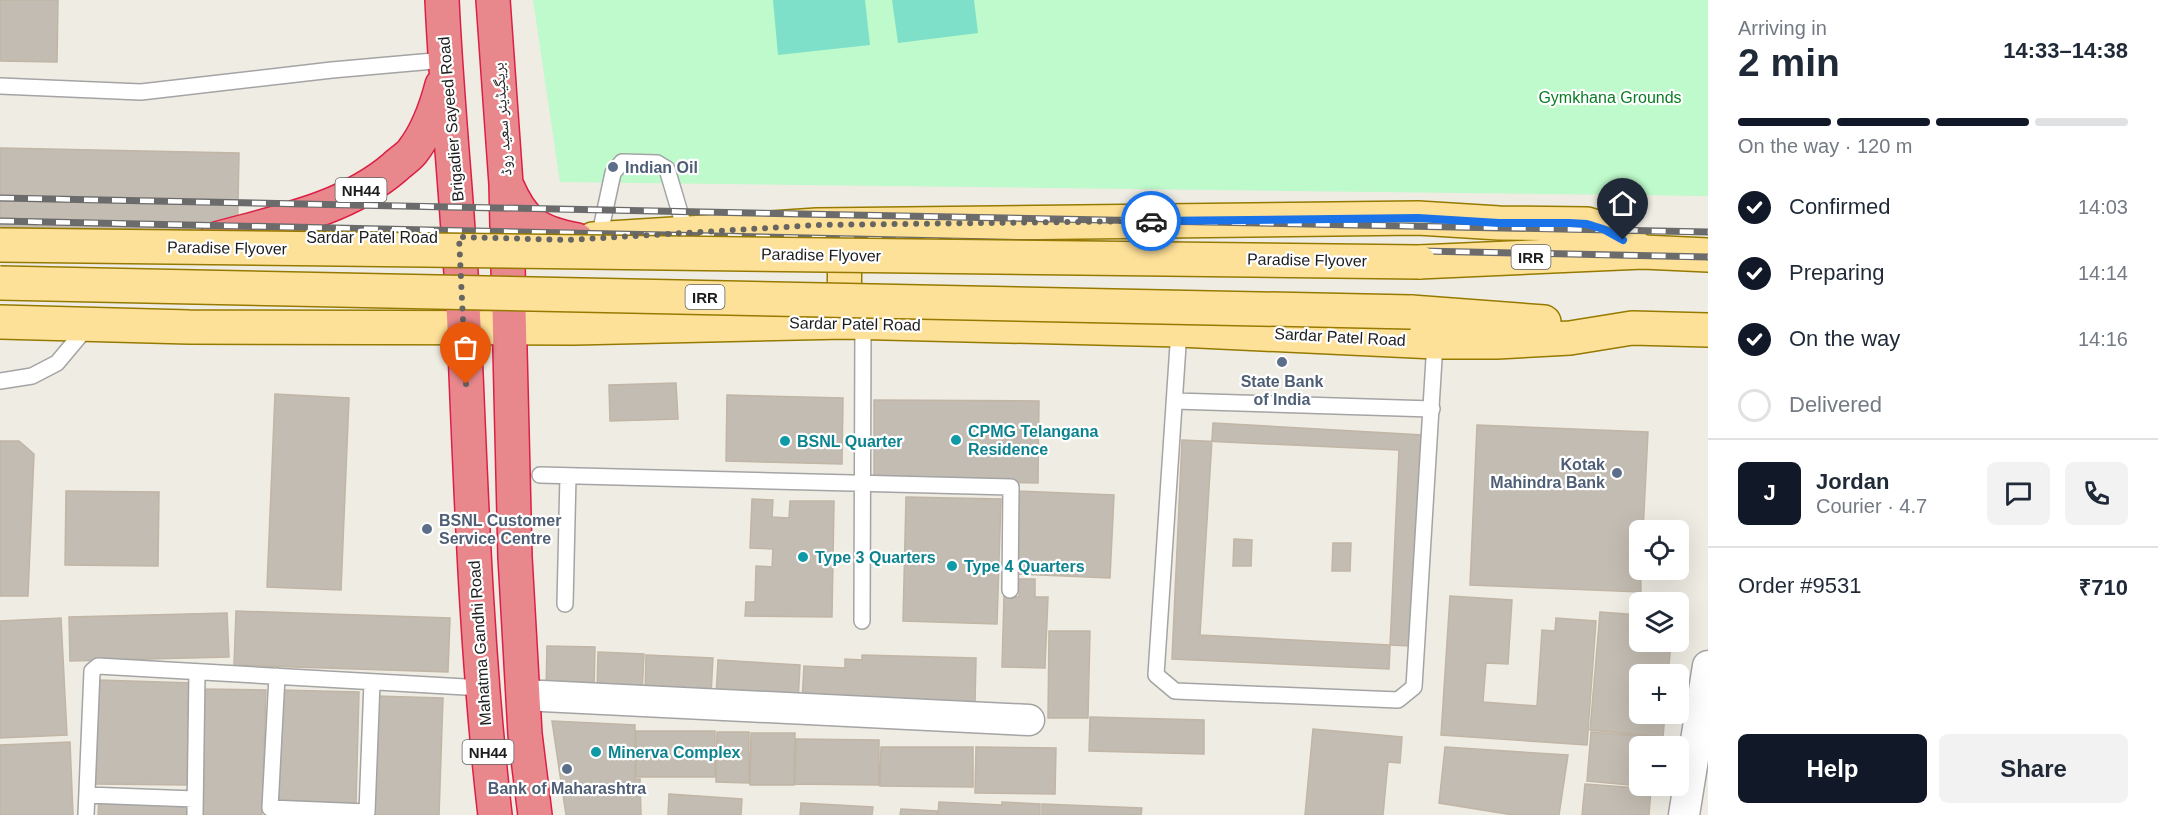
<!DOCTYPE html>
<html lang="en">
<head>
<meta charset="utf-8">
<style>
  :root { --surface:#fff; --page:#f2f2f3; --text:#1f2937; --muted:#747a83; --line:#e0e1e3; --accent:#111827 }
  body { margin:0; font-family:Arial,"Noto Naskh Arabic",sans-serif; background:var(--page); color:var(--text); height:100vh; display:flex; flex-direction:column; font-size:22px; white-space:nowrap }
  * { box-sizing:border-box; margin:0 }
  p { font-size:20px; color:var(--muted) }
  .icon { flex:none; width:33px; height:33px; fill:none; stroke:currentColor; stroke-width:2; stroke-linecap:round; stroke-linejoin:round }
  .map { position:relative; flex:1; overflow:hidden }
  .side { display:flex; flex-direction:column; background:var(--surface); width:450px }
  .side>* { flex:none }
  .fabs { position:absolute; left:1629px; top:520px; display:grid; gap:12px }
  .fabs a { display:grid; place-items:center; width:60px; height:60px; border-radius:9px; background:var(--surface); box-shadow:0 6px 24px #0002; font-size:30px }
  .pin { position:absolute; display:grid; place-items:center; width:51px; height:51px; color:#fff; margin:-62px -26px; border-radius:50% 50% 50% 0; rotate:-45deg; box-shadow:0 0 6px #0007 }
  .pin .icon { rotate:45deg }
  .courier { position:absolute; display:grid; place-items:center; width:60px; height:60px; margin:-30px; border:4px solid #1a73e8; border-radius:50%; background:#fff; color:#222; box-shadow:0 2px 8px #0007 }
  .head em { font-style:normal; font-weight:700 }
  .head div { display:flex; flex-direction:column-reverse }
  .head { display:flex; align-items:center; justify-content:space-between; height:102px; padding:0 30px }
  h1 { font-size:39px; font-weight:700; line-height:45px }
  .bar { display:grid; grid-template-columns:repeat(4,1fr); gap:9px 6px; align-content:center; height:72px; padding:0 30px }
  .bar i { height:8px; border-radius:4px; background:var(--line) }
  .bar .on { background:var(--accent) }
  .bar p { grid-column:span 4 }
  .line { display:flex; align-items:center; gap:15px; padding:0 30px; border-top:2px solid var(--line) }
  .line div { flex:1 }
  .round { display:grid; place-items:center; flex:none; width:63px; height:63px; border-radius:9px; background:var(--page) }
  ol { padding:0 30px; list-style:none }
  li { display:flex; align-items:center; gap:18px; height:66px }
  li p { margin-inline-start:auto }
  li .icon { padding:6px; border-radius:50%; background:var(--accent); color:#fff; stroke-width:4 }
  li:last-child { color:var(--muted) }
  li i { width:33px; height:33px; border:3px solid var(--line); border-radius:50% }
  .primary-button { display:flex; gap:12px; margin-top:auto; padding:12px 30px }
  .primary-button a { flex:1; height:69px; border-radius:9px; background:var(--accent); color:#fff; font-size:24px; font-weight:700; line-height:69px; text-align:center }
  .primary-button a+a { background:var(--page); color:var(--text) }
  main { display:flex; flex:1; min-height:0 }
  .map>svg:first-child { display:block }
  .park { fill:#befacb }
  .pitch { fill:#7ee0c8 }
  .building { fill:#c3bcb2; stroke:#c1b5a5; stroke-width:1.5; fill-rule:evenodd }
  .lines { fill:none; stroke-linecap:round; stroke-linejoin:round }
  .lane-casing { stroke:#a4a4a4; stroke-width:18 }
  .street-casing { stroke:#a4a4a4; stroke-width:33 }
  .primary-casing { stroke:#967a00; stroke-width:36 }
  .highway-casing { stroke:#dc2045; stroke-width:36 }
  .lane { stroke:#fff; stroke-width:15 }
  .street { stroke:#fff; stroke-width:30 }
  .primary { stroke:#fee199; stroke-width:33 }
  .highway { stroke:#e8888c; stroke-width:33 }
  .rail-casing { stroke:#6b6b6b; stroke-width:7 }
  .rail { stroke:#fff; stroke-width:4.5; stroke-dasharray:14; stroke-linecap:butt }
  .primary-bridge-casing { stroke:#967a00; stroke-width:36; stroke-linecap:butt }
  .primary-bridge { stroke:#fee199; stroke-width:33 }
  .done { stroke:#666562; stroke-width:6; stroke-dasharray:0 10.8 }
  .route { stroke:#1a73e8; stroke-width:8 }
  .service-dot { fill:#5c6f8a; stroke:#fff; stroke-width:2 }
  .culture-dot { fill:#0f9aa8; stroke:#fff; stroke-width:2 }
  .labels { text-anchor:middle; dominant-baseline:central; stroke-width:4.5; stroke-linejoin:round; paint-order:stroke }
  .shield { fill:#fff; stroke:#616161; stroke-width:1.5 }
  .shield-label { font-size:15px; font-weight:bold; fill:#1d1d1d }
  .park-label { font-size:16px; fill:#097d24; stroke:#fff }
  .street-label { font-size:16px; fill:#1d1d1d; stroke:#fff }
  .service-label { font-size:16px; font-weight:bold; fill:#4e5e75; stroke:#fff; text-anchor:start }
  .culture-label { font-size:16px; font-weight:bold; fill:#0d838f; stroke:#fff; text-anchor:start }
</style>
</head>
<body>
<main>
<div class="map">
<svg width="1708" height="815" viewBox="0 0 1708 815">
  <rect width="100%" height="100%" fill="#efece3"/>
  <path class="park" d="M533 0H1708V196L560 182Z"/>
  <path class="pitch" d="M773 0H865L870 45 778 55Z
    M892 0H974L978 33 898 43Z"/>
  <path class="building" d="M0 0H58L57 62 0 61Z
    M0 148 239 153 237 253 0 249Z
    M676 383 678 419 610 421 609 385Z
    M275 394 349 398 341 590 267 587Z
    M727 395 843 398 842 464 726 461Z
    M874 400 1039 401 1038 483 874 479Z
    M1213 423 1423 435 1409 646 1200 635Z
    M1477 425 1648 432 1643 531H1640L1641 592 1470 585Z
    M1182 440 1399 450 1389 669 1172 659ZM1234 539 1252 540 1251 566H1233ZM1333 543H1351L1350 571H1332Z
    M0 441H19L34 454 28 596H0Z
    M66 491 159 492 158 566 65 565Z
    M1017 491 1114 495 1110 578 1013 574Z
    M906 497 1001 499 997 624 903 621Z
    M752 499 773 500 772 517 789 518 790 501H834L832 617 745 616 746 602H755L756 566 772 567 773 549 750 548Z
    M1019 579H1035V597H1048L1045 668 1002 667 1004 596 1019 597Z
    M1450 596 1512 600 1508 664 1486 663 1483 702 1537 706 1542 630 1555 631 1556 618 1596 621 1587 745 1441 735Z
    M236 611 450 618 448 672 234 665Z
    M1600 612 1640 615V642H1671L1668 675H1640V714H1665L1663 737 1590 730Z
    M227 613 229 657 70 661 69 617Z
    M61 618 67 735 0 738V621Z
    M1049 631H1090L1088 718H1048Z
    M547 646 595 647 594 692 546 691Z
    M598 652 644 654 642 693 597 692Z
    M646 655 713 658 711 695 645 692Z
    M862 655 976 658 975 703 802 701 804 666 845 668V659L862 660Z
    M718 660 800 665 798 702 716 697Z
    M98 680 193 683 189 785 95 784Z
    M200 689 266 690 262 815H200Z
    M281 690 359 692 356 803 277 801Z
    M375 696 443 698 439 815H371Z
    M1090 717 1204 720V754L1089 751Z
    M552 721 635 725V779H640L641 815H566Z
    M1313 729 1402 737 1400 763 1388 762 1383 815H1305Z
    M636 731H715V777H636Z
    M717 732H749V783L716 782Z
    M1591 732 1659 738V747H1640V786L1587 781Z
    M751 733H795L794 785H750Z
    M796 739 879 740V785L795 784Z
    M70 742 73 815H0V745Z
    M881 747H973V787L880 786Z
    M976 747 1056 748 1055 794 975 793Z
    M1445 747 1568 755 1559 815H1513L1439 803Z
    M1585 784 1651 789 1649 815H1582Z
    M669 794 742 799 741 815H668Z
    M99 799 190 804 189 815H98Z
    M939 802 1002 805V802L1040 804V815H938Z
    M801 803 873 807 872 815H800Z
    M1042 804 1142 808 1141 815H1042Z
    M901 809 937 811V815H900Z"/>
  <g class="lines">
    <defs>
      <path id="lane" d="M0 86 141 92 332 70 445 60
        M599 238 613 173 622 162 657 163 667 169 686 233
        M1179 330 1156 675 1175 691 1398 700 1414 687 1435 342
        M0 381 32 376 57 363 88 326
        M1175 401 1432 409
        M540 475 1011 487 1010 590
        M565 604 568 476
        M862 621 863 324
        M277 676 270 808 367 812 372 682
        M87 795 195 799
        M86 815 92 671 98 666 483 688
        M195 815 197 672"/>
      <path id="street" d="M522 695 1029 720
        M1684 815 1708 666"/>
      <path id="primary" d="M593 239 817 225 1418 218 1499 223 1587 224 1603 229 1643 252
        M1419 262 1643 252 1708 255
        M1411 312 1544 322
        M0 322 189 327 574 328 844 322 1179 330 1435 342H1497L1570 338 1632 328 1708 330
        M844 322 845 228"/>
      <path id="highway" d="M442 0C447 109 459 217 464 326 471 489 476 653 495 815
        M493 0 506 184 515 557 525 734 535 815
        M507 186C523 223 538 233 577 240
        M216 239C277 222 345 210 395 167 400 162 407 158 412 152 427 133 436 108 442 85"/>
    </defs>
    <use href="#lane" class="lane-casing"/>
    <use href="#street" class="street-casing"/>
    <use href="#primary" class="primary-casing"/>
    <use href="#highway" class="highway-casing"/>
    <use href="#lane" class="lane"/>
    <use href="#street" class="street"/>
    <use href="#primary" class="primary"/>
    <use href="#highway" class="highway"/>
    <defs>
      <path id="rail" d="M0 198 1708 232
        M0 221 1708 257"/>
    </defs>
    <use href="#rail" class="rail-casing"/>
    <use href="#rail" class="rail"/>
    <defs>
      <path id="primary-bridge" d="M0 245 1419 262
        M0 283 1411 312"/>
    </defs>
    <use href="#primary-bridge" class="primary-bridge-casing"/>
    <use href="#primary-bridge" class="primary-bridge"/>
  </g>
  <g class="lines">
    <path class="done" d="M466 384 459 237 568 240 818 225 1151 221"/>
    <path class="route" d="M1151 221 1418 218 1499 223H1569L1587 224 1603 229 1623 240"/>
  </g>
  <g class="service-dot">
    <circle cx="613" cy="167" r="6"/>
    <circle cx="1282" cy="362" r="6"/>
    <circle cx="1617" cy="473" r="6"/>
    <circle cx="427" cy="529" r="6"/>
    <circle cx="567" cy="769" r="6"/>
  </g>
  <g class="culture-dot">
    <circle cx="956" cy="440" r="6"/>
    <circle cx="785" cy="441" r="6"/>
    <circle cx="803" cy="557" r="6"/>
    <circle cx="952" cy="566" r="6"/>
    <circle cx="596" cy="752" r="6"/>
  </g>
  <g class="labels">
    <g class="shield">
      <rect x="335.5" y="178" width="51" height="24" rx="4.5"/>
      <rect x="1511.5" y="245" width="39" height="24" rx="4.5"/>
      <rect x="685.5" y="285" width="39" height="24" rx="4.5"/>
      <rect x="462.5" y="740" width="51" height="24" rx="4.5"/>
    </g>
    <g class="shield-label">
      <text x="361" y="190">NH44</text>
      <text x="1531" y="257">IRR</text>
      <text x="705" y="297">IRR</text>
      <text x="488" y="752">NH44</text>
    </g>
    <g class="park-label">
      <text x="1610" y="97">Gymkhana Grounds</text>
    </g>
    <g class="street-label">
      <text transform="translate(451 119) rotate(-95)">Brigadier Sayeed Road</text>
      <text transform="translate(502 119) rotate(-94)">بریگیڈیئر سعید روڈ</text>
      <text x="372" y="237">Sardar Patel Road</text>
      <text transform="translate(227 248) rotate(1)">Paradise Flyover</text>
      <text transform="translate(821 255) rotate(1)">Paradise Flyover</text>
      <text transform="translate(1307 260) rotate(1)">Paradise Flyover</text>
      <text transform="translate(855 324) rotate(1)">Sardar Patel Road</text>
      <text transform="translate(1340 337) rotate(3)">Sardar Patel Road</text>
      <text transform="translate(480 643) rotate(-94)">Mahatma Gandhi Road</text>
    </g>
    <g class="service-label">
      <text x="625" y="167">Indian Oil</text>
      <text x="1282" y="381" text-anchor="middle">State Bank<tspan x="1282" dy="18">of India</tspan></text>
      <text x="1605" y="464" text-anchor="end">Kotak<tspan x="1605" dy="18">Mahindra Bank</tspan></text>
      <text x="439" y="520">BSNL Customer<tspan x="439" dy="18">Service Centre</tspan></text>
      <text x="567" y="788" text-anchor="middle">Bank of Maharashtra</text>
    </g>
    <g class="culture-label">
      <text x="968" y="431">CPMG Telangana<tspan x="968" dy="18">Residence</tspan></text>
      <text x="797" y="441">BSNL Quarter</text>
      <text x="815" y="557">Type 3 Quarters</text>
      <text x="964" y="566">Type 4 Quarters</text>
      <text x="608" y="752">Minerva Complex</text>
    </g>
  </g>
</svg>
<div class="fabs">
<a><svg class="icon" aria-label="locate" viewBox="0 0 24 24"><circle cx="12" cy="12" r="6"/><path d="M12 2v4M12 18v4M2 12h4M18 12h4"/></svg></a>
<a><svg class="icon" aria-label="layers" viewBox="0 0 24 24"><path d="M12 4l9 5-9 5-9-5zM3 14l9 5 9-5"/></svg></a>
<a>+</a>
<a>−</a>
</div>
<div class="pin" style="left:466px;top:384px;background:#ea580c"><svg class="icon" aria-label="bag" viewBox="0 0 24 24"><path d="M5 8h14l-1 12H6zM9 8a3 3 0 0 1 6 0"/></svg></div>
<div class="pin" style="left:1623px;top:240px;background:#1f2937"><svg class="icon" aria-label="home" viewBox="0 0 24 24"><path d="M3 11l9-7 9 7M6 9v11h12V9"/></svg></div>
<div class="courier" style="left:1151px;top:221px"><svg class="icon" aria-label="car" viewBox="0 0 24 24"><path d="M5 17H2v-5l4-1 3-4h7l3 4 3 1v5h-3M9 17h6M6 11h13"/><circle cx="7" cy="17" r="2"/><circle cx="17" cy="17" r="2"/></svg></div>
</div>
<section class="side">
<div class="head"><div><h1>2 min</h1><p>Arriving in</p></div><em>14:33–14:38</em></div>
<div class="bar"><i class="on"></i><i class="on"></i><i class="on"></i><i></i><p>On the way · 120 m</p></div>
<ol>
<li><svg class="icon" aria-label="check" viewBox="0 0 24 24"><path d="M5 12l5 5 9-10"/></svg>Confirmed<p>14:03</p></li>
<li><svg class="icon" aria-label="check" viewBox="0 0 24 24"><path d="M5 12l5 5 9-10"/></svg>Preparing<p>14:14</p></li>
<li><svg class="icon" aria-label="check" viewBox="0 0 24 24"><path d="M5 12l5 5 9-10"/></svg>On the way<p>14:16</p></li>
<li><i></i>Delivered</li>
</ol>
<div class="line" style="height:108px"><b class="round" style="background:var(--accent);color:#fff">J</b><div><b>Jordan</b><p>Courier · 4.7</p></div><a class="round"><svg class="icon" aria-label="chat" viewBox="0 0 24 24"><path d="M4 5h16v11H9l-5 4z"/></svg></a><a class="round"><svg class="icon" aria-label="phone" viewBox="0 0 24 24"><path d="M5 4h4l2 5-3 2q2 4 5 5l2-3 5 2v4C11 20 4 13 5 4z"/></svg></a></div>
<div class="line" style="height:78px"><div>Order #9531</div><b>₹710</b></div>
<div class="primary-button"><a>Help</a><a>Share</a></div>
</section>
</main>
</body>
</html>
